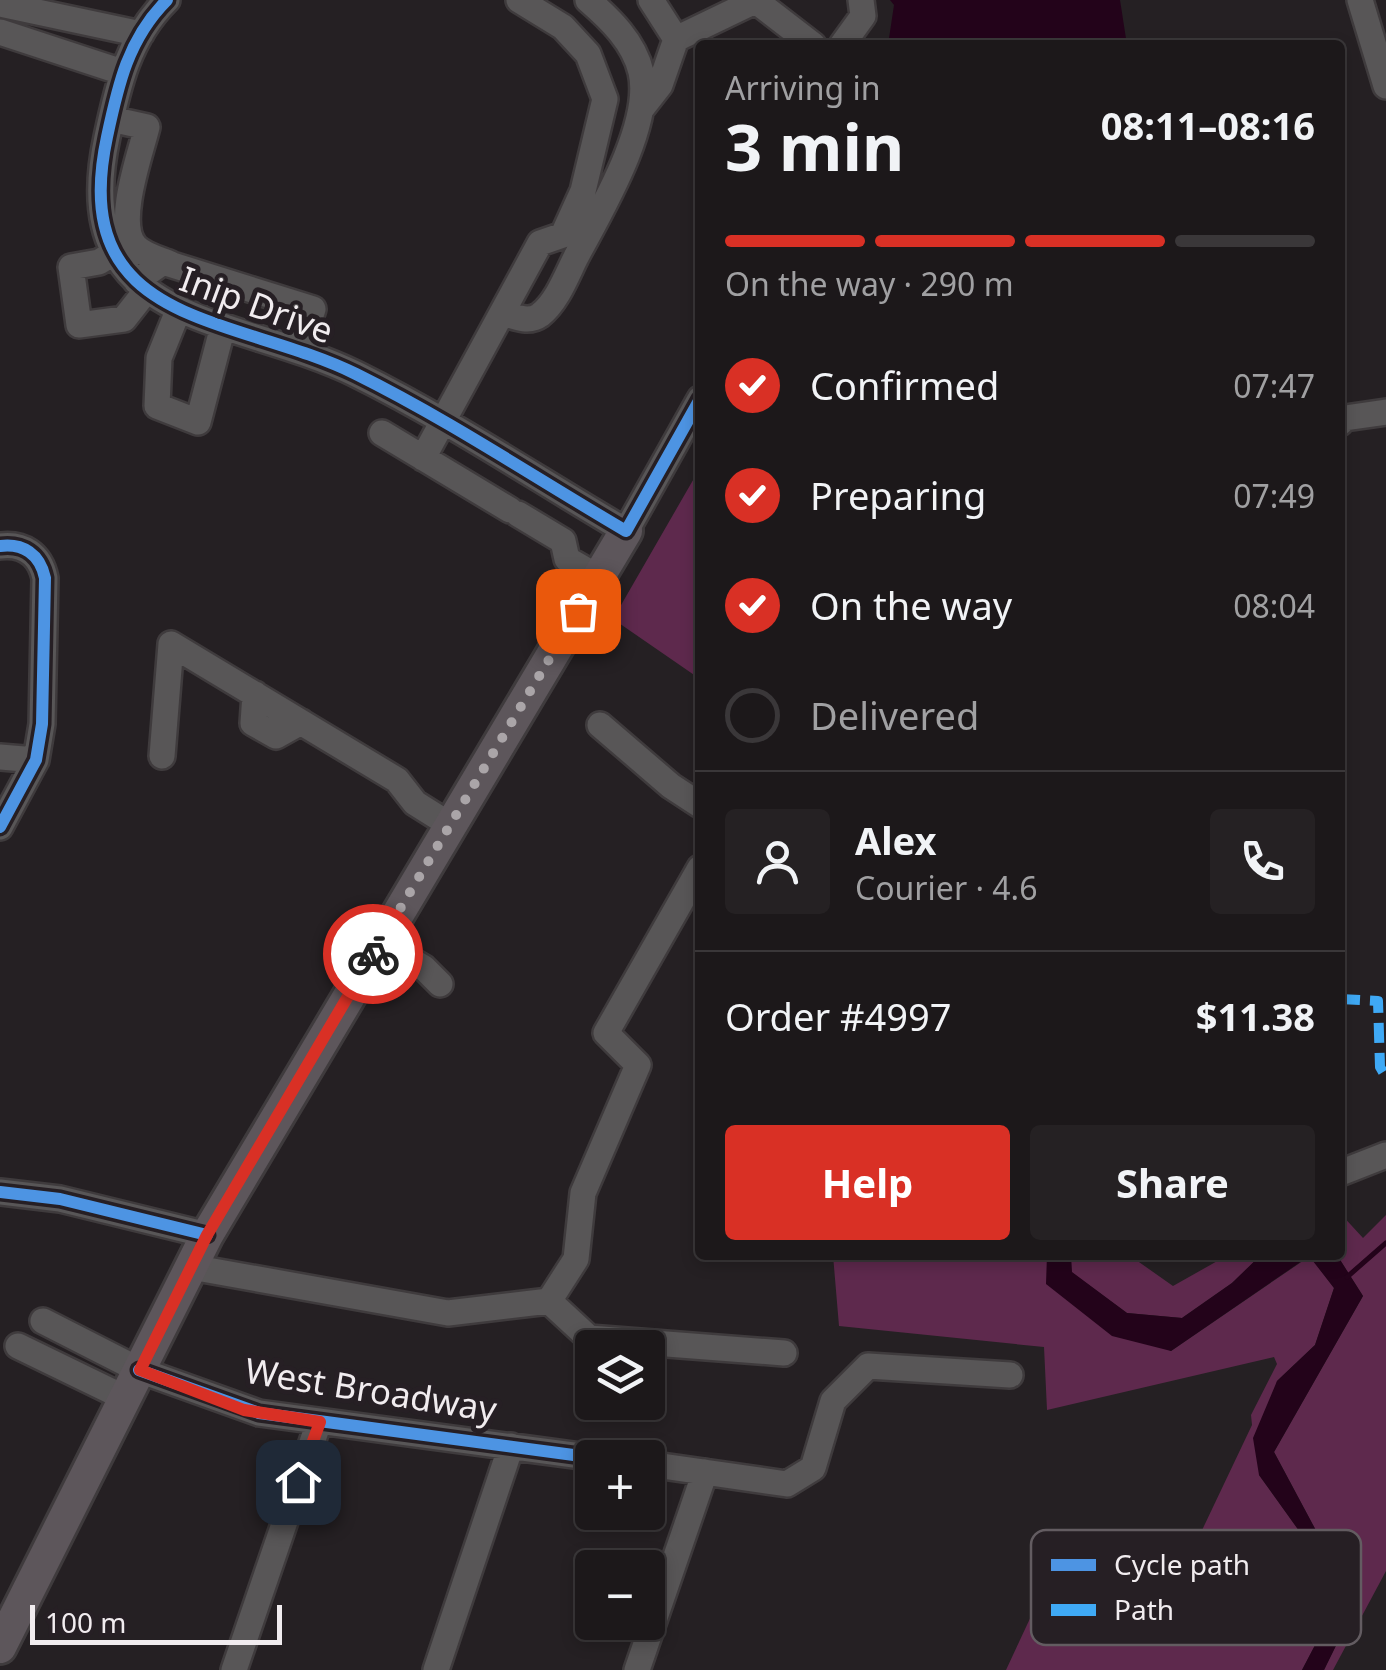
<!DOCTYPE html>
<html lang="en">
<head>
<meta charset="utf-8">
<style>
  :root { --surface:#1c181a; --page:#252123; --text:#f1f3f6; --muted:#a0a0a2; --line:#3a3739; --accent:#d93025 }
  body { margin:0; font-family:"Noto Sans",sans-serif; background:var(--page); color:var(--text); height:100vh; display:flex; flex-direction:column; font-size:38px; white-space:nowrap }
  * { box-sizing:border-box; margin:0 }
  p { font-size:32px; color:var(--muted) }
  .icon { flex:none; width:55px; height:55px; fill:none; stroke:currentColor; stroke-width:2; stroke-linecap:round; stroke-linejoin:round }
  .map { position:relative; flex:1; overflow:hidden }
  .drawer { position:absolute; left:695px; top:40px; width:650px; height:1220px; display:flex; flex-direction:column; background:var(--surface); border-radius:10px; box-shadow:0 5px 15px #0003,0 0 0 2px var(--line) }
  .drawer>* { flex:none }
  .fabs { position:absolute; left:575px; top:1330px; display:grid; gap:20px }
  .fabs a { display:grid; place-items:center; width:90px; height:90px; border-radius:10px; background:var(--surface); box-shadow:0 5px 15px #0003,0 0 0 2px var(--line); font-size:50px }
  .scale { position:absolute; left:30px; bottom:25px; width:252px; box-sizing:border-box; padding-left:10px; border:5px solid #f1ecef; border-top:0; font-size:28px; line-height:35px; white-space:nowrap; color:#f1ecef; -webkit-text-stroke:8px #261f24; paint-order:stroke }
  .pin { position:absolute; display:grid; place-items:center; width:85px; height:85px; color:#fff; margin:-42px; border-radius:20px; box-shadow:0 5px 15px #0006 }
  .courier { position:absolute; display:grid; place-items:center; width:100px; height:100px; margin:-50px; border:8px solid #d93025; border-radius:50%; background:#fff; color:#222; box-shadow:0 2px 12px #0007 }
  .head em { font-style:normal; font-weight:700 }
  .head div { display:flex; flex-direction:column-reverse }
  .head { display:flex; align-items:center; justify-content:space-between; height:170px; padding:0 30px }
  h1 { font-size:65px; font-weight:700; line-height:75px }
  .bar { display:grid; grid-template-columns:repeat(4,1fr); gap:15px 10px; align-content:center; height:120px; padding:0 30px }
  .bar i { height:12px; border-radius:8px; background:var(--line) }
  .bar .selected { background:var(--accent) }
  .bar p { grid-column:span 4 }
  .line { display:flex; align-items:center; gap:25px; padding:0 30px; border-top:2px solid var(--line) }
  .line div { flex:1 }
  .round { display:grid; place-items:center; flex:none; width:105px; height:105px; border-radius:10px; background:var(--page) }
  ol { padding:0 30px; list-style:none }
  li { display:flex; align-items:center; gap:30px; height:110px }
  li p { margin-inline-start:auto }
  li .icon { padding:10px; border-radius:50%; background:var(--accent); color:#fff; stroke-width:4 }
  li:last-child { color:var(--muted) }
  li i { width:55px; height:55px; border:5px solid var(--line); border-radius:50% }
  .cta { display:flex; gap:20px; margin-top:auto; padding:20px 30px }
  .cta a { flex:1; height:115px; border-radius:10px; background:var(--accent); color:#fff; font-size:40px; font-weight:700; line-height:115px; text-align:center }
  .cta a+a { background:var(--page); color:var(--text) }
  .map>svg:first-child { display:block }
  .green { fill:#5e294d }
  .water { fill:#23031a }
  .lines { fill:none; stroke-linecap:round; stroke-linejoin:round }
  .stream { stroke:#23031a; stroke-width:5 }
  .minor-casing { stroke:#3f3b3d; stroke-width:30 }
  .major-casing { stroke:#3f3b3d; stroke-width:38 }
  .minor { stroke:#585657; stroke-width:25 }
  .major { stroke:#5d565b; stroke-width:32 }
  .quiet { stroke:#3fa9f5; stroke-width:10; stroke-dasharray:20 10; stroke-linecap:butt }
  .cycleway-casing { stroke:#261f24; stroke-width:19 }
  .cycleway { stroke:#4d94e3; stroke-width:12 }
  .done { stroke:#aaa5a8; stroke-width:10; stroke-dasharray:0 18 }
  .route { stroke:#d93025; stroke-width:12 }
  .labels { text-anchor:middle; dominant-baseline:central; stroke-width:10; stroke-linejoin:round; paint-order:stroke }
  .street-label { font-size:35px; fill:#f1ecef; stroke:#261f24 }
  .key { fill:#261f24; stroke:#635c61; stroke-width:2.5 }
  .key-label { font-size:28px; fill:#f1ecef }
</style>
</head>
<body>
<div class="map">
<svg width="1386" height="1670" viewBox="0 0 1386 1670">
  <rect width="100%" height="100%" fill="#252023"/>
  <path class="green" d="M700 468V679L613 619Z
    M1340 1213 1363 1238 1386 1215V1571L1333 1670H1324L1351 1615V1596L1274 1452 1363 1296 1337 1255H1340Z
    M833 1255H1047V1284L1171 1351 1310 1256 1334 1288 1315 1345 1277 1381 1259 1475 1315 1553 1334 1609 1302 1670H1006L1054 1567H1066L1131 1611 1172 1615 1185 1566 1252 1425 1251 1415 1277 1364 1274 1357 1047 1410 1044 1347 839 1326Z
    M1071 1255H1129L1173 1286 1228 1255H1261L1232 1283 1182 1318 1127 1313 1071 1272Z"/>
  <path class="water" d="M890 0H1120L1127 45H888L894 5Z
    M1047 1255H1071L1072 1272 1127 1313 1182 1318 1232 1283 1261 1255H1337L1363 1296 1274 1452 1351 1596V1615L1324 1670H1302L1334 1609 1315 1553 1259 1475 1253 1438 1277 1381 1315 1345 1334 1288 1309 1256 1171 1351 1112 1336 1046 1284Z"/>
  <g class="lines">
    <path class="stream" d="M1347 1277 1386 1243"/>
    <defs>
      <path id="minor" d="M167 0C128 39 118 85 107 137 66 328 234 314 356 374 449 420 537 479 626 531L700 399
        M1360 0 1386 86
        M756 1 813 45
        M0 4 141 34
        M0 32 122 72
        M676 39 757 0
        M842 45 863 16 861 0
        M642 108 660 85 676 39 651 0
        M111 119 147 127C140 155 115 223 135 246 143 255 159 259 171 264
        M115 252 99 262 71 267 79 325 124 319 146 291
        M136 281 163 262 313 309 300 350
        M178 311 159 358 157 406 198 422 223 326
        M503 313C515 317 529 323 540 315 557 302 567 275 576 257 600 212 653 124 641 72 634 42 610 19 588 0
        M1340 423 1345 418 1386 412
        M382 433 510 510
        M423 458 540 243 563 235 583 191 605 99 588 54 563 27 519 0
        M518 514 563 541 567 559 598 577
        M0 546C23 543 40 554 45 578L42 724 36 760 0 827
        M255 694 253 723 276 736 301 722
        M600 725 671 786 700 805
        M162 756 171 644 397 780 415 803 450 825
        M0 757 36 760
        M380 942 424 968 440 984
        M1340 1173 1386 1155
        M0 1192 60 1199 207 1235
        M191 1267 448 1313 549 1301 589 1338 784 1353
        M549 1301 576 1259 583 1193 638 1065 606 1033 700 868
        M43 1321 139 1370 259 1413 596 1458
        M18 1346 125 1398
        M648 1464 787 1484 813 1468 833 1401 868 1366 1010 1375
        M234 1670 319 1422
        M436 1670 511 1446
        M637 1670 705 1472"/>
      <path id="major" d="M0 1647 207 1235 626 531"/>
    </defs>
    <use href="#minor" class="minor-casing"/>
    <use href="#major" class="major-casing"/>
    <use href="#minor" class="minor"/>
    <use href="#major" class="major"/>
    <path class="quiet" d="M1340 999 1378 1001 1380 1067 1386 1077"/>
    <defs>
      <path id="cycleway" d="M167 0C128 39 118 85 107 137 66 328 234 314 356 374 449 420 537 479 626 531L700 399
        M0 546C23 543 40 554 45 578L42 724 36 760 0 827
        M0 1192 60 1199 207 1235
        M139 1370 259 1413 596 1458"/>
    </defs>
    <use href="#cycleway" class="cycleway-casing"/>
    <use href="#cycleway" class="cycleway"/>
  </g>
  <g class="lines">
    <path class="done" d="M373 954 578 611"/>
    <path class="route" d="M298 1482 320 1422 244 1410 140 1370 207 1235 373 954"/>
  </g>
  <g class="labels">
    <g class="street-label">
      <text transform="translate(257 304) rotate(20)">Inip Drive</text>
      <text transform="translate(371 1389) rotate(9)">West Broadway</text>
    </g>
  </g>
  <rect x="1031" y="1530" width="330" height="115" rx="15" class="key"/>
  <rect x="1051" y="1559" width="45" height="12" fill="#4d94e3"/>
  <rect x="1051" y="1604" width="45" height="12" fill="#3fa9f5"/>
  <g class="key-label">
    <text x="1114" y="1575">Cycle path</text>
    <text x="1114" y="1620">Path</text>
  </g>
</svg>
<div class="fabs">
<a><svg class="icon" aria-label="layers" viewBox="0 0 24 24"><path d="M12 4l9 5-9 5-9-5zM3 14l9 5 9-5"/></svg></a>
<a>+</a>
<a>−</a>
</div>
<div class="scale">100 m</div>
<div class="pin" style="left:578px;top:611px;background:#ea580c"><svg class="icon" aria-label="bag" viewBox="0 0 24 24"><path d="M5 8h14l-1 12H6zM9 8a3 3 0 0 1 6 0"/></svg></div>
<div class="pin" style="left:298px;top:1482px;background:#1f2937"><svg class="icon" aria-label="home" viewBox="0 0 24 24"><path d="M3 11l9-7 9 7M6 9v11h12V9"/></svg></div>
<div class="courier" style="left:373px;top:954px"><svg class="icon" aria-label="bike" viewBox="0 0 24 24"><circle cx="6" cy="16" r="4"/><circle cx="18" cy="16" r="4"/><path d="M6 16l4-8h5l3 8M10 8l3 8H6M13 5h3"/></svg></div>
<section class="drawer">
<div class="head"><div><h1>3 min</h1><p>Arriving in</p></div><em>08:11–08:16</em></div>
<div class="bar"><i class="selected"></i><i class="selected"></i><i class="selected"></i><i></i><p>On the way · 290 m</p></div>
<ol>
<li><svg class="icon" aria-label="check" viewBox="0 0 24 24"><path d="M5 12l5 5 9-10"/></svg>Confirmed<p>07:47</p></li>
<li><svg class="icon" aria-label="check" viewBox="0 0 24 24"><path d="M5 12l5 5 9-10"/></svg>Preparing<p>07:49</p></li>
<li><svg class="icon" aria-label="check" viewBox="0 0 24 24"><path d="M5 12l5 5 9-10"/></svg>On the way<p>08:04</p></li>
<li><i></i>Delivered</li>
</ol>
<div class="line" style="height:180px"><a class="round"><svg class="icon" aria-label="person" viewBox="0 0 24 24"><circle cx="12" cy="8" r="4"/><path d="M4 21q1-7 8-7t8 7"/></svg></a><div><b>Alex</b><p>Courier · 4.6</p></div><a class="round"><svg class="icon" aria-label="phone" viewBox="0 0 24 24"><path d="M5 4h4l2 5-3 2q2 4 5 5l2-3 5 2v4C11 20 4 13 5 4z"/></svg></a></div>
<div class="line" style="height:130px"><div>Order #4997</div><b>$11.38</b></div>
<div class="cta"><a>Help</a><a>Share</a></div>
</section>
</div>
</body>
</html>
